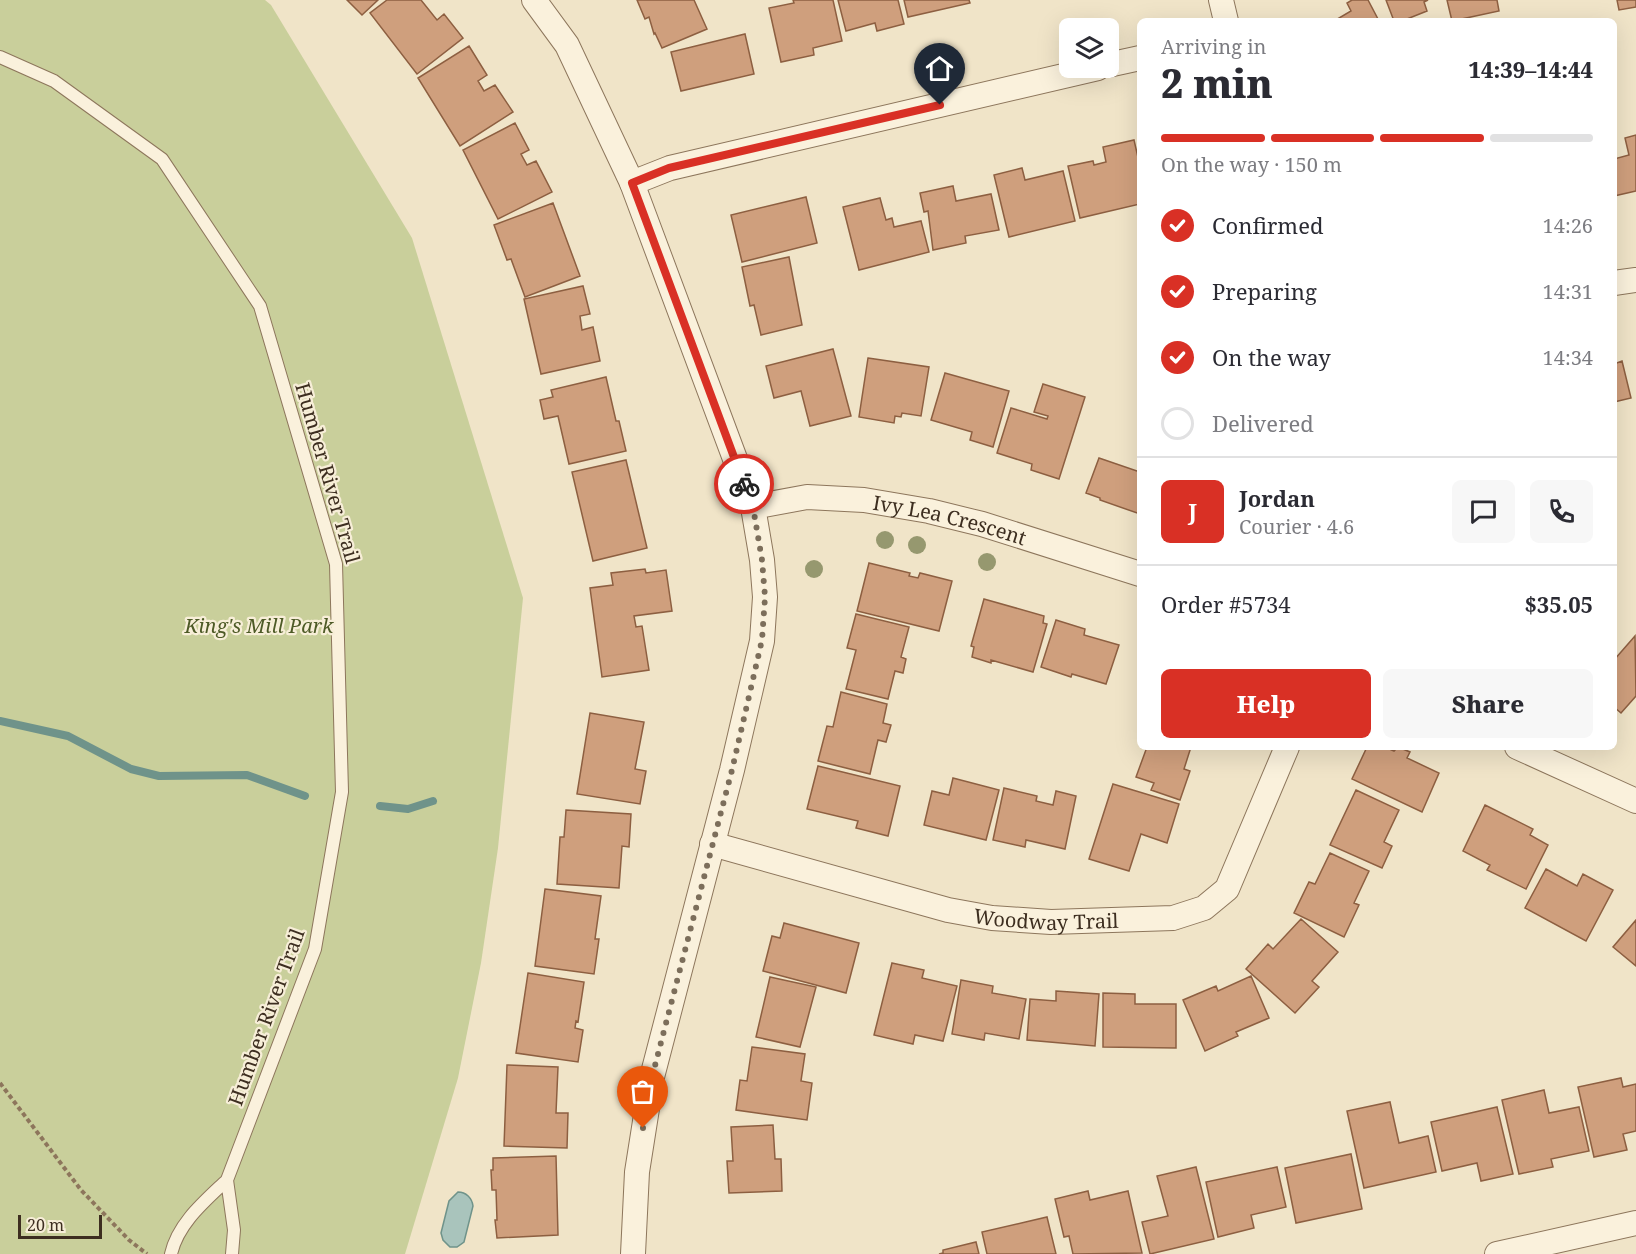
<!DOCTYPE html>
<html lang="en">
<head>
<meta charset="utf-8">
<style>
  :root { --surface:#fff; --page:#f7f7f7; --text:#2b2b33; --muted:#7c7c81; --line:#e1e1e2; --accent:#d93025 }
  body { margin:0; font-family:"Noto Serif",serif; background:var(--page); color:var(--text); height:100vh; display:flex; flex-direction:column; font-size:22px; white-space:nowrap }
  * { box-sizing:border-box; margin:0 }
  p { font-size:20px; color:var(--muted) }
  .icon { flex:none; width:33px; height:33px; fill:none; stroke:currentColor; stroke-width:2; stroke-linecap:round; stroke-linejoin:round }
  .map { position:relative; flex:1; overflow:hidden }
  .sheet { position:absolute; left:1137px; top:18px; width:480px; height:732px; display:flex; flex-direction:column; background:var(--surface); border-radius:9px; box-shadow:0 6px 24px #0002 }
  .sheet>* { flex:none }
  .fabs { position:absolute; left:1059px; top:18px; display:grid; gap:12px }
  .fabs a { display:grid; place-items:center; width:60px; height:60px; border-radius:9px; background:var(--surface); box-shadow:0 6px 24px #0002; font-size:30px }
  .scale { position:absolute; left:18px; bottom:15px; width:84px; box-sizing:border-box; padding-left:6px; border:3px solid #3d2e20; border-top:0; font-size:16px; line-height:21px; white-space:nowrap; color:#3d2e20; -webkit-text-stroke:4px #f7eed8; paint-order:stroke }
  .pin { position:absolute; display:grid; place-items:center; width:51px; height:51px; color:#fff; margin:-62px -26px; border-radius:50% 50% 50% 0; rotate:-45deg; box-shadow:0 0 6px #0007 }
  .pin .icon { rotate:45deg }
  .courier { position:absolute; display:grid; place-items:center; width:60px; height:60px; margin:-30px; border:4px solid #d93025; border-radius:50%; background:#fff; color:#222; box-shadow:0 2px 8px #0007 }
  .overview em { font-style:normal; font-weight:800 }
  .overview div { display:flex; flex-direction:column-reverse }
  .overview { display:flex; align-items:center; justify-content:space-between; height:102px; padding:0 24px }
  h1 { font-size:39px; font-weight:800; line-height:45px }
  .bar { display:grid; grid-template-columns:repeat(4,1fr); gap:9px 6px; align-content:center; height:72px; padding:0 24px }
  .bar i { height:8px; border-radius:4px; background:var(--line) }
  .bar .selected { background:var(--accent) }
  .bar p { grid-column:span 4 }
  .line { display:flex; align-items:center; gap:15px; padding:0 24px; border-top:2px solid var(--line) }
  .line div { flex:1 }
  .round { display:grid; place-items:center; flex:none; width:63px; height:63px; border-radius:9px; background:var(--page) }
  ol { padding:0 24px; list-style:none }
  li { display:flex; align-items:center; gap:18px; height:66px }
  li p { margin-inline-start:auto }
  li .icon { padding:6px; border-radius:50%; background:var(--accent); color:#fff; stroke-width:4 }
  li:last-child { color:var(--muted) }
  li i { width:33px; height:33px; border:3px solid var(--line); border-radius:50% }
  .action { display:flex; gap:12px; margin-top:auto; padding:12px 24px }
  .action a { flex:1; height:69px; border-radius:9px; background:var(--accent); color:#fff; font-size:24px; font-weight:800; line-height:69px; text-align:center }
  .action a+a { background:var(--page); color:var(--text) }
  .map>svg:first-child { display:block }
  .green { fill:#c9cf9b }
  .water { fill:#a9c4bc; stroke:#6f938a; stroke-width:1.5 }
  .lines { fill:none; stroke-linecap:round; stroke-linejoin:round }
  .stream { stroke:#6f938a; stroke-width:8 }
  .building { fill:#cf9f7d; stroke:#8d5f41; stroke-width:1.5 }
  .lane-casing { stroke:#8d765c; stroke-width:14 }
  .street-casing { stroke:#8d765c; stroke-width:26 }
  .path { stroke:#8d765c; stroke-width:4; stroke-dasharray:4.5 3; stroke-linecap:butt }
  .lane { stroke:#faf1dc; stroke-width:12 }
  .street { stroke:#faf1dc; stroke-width:24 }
  .tree { fill:#96986f }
  .done { stroke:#7c6e5b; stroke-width:6; stroke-dasharray:0 10.8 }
  .route { stroke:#d93025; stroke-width:8 }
  .labels { text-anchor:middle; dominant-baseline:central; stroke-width:4.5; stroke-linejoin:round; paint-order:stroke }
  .street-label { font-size:20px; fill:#3d2e20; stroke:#f7eed8 }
  .park-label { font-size:20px; font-style:italic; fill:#4d5a26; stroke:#f7eed8 }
</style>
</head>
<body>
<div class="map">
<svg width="1636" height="1254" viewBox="0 0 1636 1254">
  <rect width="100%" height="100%" fill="#f0e4c8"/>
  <path class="green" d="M0 0H265L271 5 412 238 523 598 498 848 481 963 458 1078 405 1254H0Z"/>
  <path class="water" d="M458 1192C466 1192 472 1198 473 1206L464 1242 457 1247H450L443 1240 441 1233 449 1201Z"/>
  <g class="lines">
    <path class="stream" d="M0 721 68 736 131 769 159 776 247 775 305 796
      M380 806 408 809 433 801"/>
  </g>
  <path class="building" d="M347 0H378L362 15Z
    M387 0H421L437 20 444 14 463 38 417 74 370 13Z
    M637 0H694L707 29 662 48 655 33 654 34 649 17 645 19Z
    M793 0H833L842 41 813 48 814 55 781 62 769 8 794 3Z
    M838 0H898L904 24 877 31 875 23 846 31Z
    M904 0H969L970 3 908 17Z
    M1352 0H1368L1379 21H1334L1351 11 1347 3Z
    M1386 0H1428L1424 2 1427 11 1402 21H1394Z
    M1447 0H1497L1499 11 1452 21Z
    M1617 0H1636V7L1619 10Z
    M745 34 754 74 681 91 671 52Z
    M469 46 487 75 478 81 484 91 495 85 513 112 460 146 418 78Z
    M515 123 529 150 521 154 527 165 536 161 552 192 498 219 463 150Z
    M1636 135V191L1614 196V159L1629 155 1625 138Z
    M1134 140 1140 166V204L1080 218 1068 166 1093 161 1094 165 1106 162 1103 147Z
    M1022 168 1025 180 1063 171 1075 221 1009 237 994 175Z
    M953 186 956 201 991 194 999 230 965 236 966 243 933 250 928 211 924 212 920 193Z
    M806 197 817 243 742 262 731 215Z
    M880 198 886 220 892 218 894 227 921 221 929 252 859 270 843 207Z
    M553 203 580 276 525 297 511 259 507 260 494 225Z
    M789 257 802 325 761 335 754 305 750 306 742 267Z
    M583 286 590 314 580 316 582 330 593 327 600 361 541 374 524 299Z
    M833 349 851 416 810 426 801 391 774 398 766 366Z
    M868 358 929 367 921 416 902 413 901 417 895 416 894 423 859 417Z
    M1622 361 1631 398 1614 402V364Z
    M945 373 1009 391 993 447 970 440 972 432 931 420Z
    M606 377 616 421H619L626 451 569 464 558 416 544 419 540 400 553 397 551 390Z
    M1043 384 1085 397 1059 479 1031 470 1032 464 997 453 1011 408 1047 419 1048 416 1034 412Z
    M1099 458 1140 472V514L1100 500V498L1086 493Z
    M626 460 647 548 593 561 572 472Z
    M869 563 910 573 909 576 918 578 920 573 952 581 939 631 857 611Z
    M645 569 646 573 666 570 672 611 634 616 636 627 642 626 649 670 602 677 590 588 613 585 611 573Z
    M984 599 1044 616 1043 623 1047 624 1033 672 991 660V663L972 657 974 647 971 646Z
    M856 614 909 627 901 657 906 659 903 673 895 671 888 699 846 689 856 650 847 648Z
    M1056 620 1085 629 1084 635 1119 645 1106 684 1072 674 1071 677 1041 667Z
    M1635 636 1636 696 1621 713 1614 707V660Z
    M841 692 887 704 883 723 891 725 886 742 878 740 870 774 818 761 827 726 833 727Z
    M590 713 644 722 635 769 646 771 640 804 577 794Z
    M1147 747H1191L1184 769 1190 771 1180 800 1151 790 1154 783 1136 777Z
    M1367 747H1385L1394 751 1398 747 1410 752 1407 758 1439 773 1422 812 1352 779Z
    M818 766 900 786 888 836 856 828 858 821 807 809Z
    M953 778 999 790 986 840 924 825 932 791 949 795Z
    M1113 784 1179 804 1167 843 1141 834 1129 871 1089 859Z
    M1004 788 1037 796 1036 801 1053 805 1056 791 1076 796 1065 849 1026 840 1025 847 993 840Z
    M1356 790 1399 810 1384 842 1392 846 1382 868 1330 845Z
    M1485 805 1533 829 1530 835 1548 845 1526 889 1487 870 1490 865 1463 851Z
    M566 810 631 814 629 847 622 846 619 888 557 884 560 837H564Z
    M1330 853 1369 871 1354 903 1359 905 1344 937 1294 913 1309 882 1315 884Z
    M1546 869 1577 886 1583 874 1613 890 1586 941 1525 908Z
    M545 889 601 896 595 939H599L594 974 535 966Z
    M1301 919 1338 952 1312 981 1319 987 1295 1013 1246 969 1268 944 1273 949Z
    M1636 920V966L1613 947Z
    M784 923 859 943 846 993 763 971 772 936 780 938Z
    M892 963 924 970 922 978 957 986 943 1041 915 1035 913 1044 874 1035Z
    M528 973 584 982 578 1022 576 1021 575 1028 583 1030 578 1062 516 1053Z
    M1251 976 1269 1018 1236 1032 1238 1036 1205 1051 1183 1000 1216 986 1218 991Z
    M770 977 816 987 800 1047 756 1037Z
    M961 980 993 986 992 993 1026 999 1019 1039 985 1033 984 1040 952 1034Z
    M1056 991 1099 994 1095 1046 1027 1040 1030 999 1056 1001Z
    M1103 993 1135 994V1004H1176V1048L1103 1047Z
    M752 1047 805 1054 801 1081 812 1083 807 1120 736 1110 740 1080 747 1081Z
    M507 1065 558 1067 556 1113H568L567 1148 504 1146Z
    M1621 1078 1623 1087 1636 1084V1131L1623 1134 1627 1150 1594 1157 1578 1087Z
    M1544 1090 1549 1113 1579 1107 1589 1151 1551 1159 1553 1167 1519 1174 1502 1100Z
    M1390 1102 1399 1143 1428 1136 1436 1172 1364 1188 1347 1111Z
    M1497 1107 1513 1174 1481 1181 1477 1163 1442 1171 1431 1122Z
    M773 1125 775 1159H781L782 1191 729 1193 727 1161H733L731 1127Z
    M1351 1154 1362 1209 1296 1223 1285 1168Z
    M556 1156 558 1235 497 1238 495 1220H497L496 1190H492L491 1170H493V1158Z
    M1196 1167 1214 1239 1150 1254 1142 1222 1168 1216 1157 1176Z
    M1277 1167 1286 1207 1251 1215 1254 1228 1218 1237 1206 1182Z
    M1088 1191 1090 1200 1128 1191 1142 1253 1073 1254 1069 1236 1064 1237 1055 1199Z
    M1047 1217 1056 1254H987L982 1232Z
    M976 1242 979 1254H939L943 1253V1250Z"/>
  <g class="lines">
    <defs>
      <path id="lane" d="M0 57 54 81 162 159 260 306 336 564 342 792 315 949 227 1180 234 1230 232 1254
        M171 1254C178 1223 205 1201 227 1180"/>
      <g id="street">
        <path d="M534 0 567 45 632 183 753 507 762 560 765 597 762 641 732 770 652 1077 637 1172 633 1254"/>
        <path d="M1221 0 1226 21"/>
        <path d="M1108 65 1140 58"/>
        <path d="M632 183 670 168 1098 68"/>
        <path d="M1614 283 1636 280"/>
        <path id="s1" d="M753 507 807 497 864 500 929 511 982 524 1140 574"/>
        <path d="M1517 747 1636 801"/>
        <path id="s2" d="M712 844 948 910 992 918 1051 922 1173 918 1204 908 1227 889 1287 747"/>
        <path d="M1497 1254 1636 1223"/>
      </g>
    </defs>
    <use href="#lane" class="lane-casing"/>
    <use href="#street" class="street-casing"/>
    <path class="path" d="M0 1083 81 1190 129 1240 147 1254"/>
    <use href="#lane" class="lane"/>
    <use href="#street" class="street"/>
  </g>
  <g class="tree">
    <circle cx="885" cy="540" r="9"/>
    <circle cx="917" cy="545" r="9"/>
    <circle cx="987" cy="562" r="9"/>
    <circle cx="814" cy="569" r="9"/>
  </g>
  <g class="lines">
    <path class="done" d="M643 1128 652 1077 732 770 762 640 765 597 762 560 753 507 744 484"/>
    <path class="route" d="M744 484 632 183 669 168 940 105"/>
  </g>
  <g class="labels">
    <g class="street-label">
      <text transform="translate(328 473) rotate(74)">Humber River Trail</text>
      <text stroke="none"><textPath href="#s1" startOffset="200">Ivy Lea Crescent</textPath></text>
      <text stroke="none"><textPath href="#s2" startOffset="344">Woodway Trail</textPath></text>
      <text transform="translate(266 1017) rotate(-70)">Humber River Trail</text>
    </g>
    <g class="park-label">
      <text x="259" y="625">King's Mill Park</text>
    </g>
  </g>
</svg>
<div class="fabs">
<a><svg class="icon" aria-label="layers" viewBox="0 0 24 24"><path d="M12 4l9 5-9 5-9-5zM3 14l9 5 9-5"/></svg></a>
</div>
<div class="scale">20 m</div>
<div class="pin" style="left:643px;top:1128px;background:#ea580c"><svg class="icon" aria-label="bag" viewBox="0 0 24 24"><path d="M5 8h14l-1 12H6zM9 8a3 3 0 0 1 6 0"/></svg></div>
<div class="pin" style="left:940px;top:105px;background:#1f2937"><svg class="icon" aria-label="home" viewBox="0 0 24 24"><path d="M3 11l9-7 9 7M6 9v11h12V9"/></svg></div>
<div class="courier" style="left:744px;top:484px"><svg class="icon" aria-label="bike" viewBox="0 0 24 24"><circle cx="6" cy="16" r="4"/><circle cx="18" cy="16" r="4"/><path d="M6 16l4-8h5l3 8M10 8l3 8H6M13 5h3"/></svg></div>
<section class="sheet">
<div class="overview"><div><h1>2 min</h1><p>Arriving in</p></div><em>14:39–14:44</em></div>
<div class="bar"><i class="selected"></i><i class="selected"></i><i class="selected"></i><i></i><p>On the way · 150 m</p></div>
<ol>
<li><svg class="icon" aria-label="check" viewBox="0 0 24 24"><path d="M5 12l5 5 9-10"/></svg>Confirmed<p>14:26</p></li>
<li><svg class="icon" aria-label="check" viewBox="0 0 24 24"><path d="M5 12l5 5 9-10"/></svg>Preparing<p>14:31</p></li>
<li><svg class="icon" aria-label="check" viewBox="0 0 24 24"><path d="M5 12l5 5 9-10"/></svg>On the way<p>14:34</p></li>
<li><i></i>Delivered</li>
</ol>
<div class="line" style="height:108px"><b class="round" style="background:var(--accent);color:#fff">J</b><div><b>Jordan</b><p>Courier · 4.6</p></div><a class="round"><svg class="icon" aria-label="chat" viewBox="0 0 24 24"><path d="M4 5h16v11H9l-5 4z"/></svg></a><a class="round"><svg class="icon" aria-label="phone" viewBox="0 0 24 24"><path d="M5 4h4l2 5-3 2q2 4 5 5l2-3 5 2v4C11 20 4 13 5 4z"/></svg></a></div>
<div class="line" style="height:78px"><div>Order #5734</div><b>$35.05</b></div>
<div class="action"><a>Help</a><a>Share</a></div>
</section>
</div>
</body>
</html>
